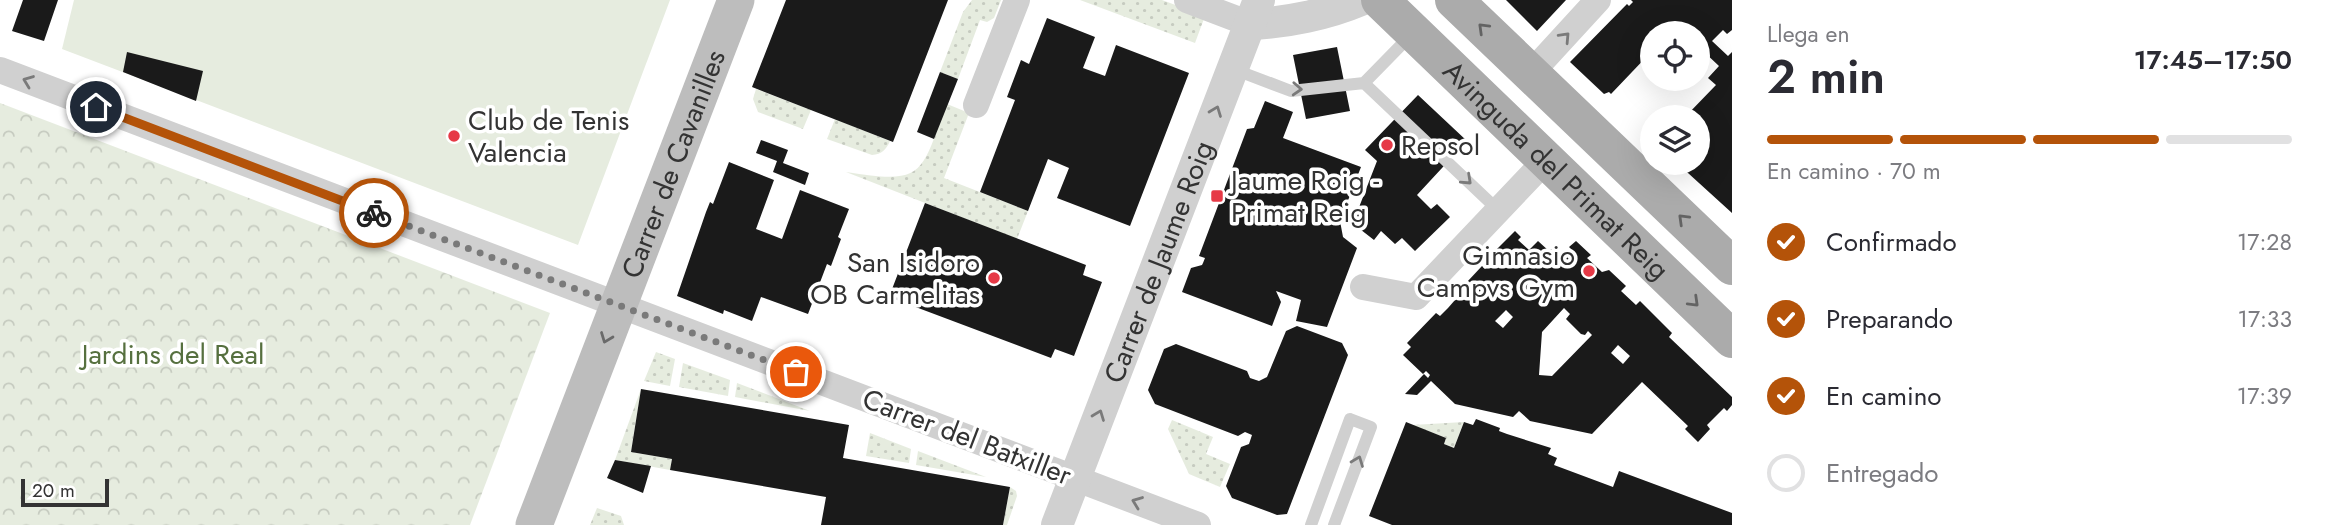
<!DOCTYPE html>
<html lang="es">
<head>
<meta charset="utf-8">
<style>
  :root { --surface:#fff; --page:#f7f7f7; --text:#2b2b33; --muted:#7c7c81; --line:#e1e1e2; --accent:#b45309 }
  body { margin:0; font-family:Jost,sans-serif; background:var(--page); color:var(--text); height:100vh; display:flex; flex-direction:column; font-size:26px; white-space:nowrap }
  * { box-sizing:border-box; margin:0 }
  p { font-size:23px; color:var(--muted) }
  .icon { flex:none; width:38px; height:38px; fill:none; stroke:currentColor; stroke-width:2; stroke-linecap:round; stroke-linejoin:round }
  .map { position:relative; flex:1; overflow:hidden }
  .sheet { display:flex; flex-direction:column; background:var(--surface); width:595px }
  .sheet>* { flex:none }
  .tools { position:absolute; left:1640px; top:21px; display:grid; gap:14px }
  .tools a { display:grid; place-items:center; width:70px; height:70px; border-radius:50%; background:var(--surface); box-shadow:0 7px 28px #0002; font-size:35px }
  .scale { position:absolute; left:21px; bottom:18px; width:88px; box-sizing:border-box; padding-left:7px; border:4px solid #333; border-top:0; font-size:19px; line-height:24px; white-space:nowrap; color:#333; -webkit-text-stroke:5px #fff; paint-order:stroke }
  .pin { position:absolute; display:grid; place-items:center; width:60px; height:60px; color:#fff; margin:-30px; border:4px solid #fff; border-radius:50%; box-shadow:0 2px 7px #0007 }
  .courier { position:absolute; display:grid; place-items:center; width:70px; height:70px; margin:-35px; border:5px solid #b45309; border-radius:50%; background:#fff; color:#222; box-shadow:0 2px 9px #0007 }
  .headline em { font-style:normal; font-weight:600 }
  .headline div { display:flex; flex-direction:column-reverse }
  .headline { display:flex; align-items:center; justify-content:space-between; height:119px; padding:0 35px }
  h1 { font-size:46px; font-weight:600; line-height:52px }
  .bar { display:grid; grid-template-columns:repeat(4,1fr); gap:10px 7px; align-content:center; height:84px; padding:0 35px }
  .bar i { height:9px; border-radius:5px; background:var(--line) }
  .bar .selected { background:var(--accent) }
  .bar p { grid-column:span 4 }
  ol { padding:0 35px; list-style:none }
  li { display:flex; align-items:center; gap:21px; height:77px }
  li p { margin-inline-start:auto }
  li .icon { padding:7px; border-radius:50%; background:var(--accent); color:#fff; stroke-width:4 }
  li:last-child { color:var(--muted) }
  li i { width:38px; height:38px; border:4px solid var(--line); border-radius:50% }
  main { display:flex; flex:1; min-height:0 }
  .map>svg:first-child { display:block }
  .grass { fill:url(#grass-dots) }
  .forest { fill:url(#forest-crowns) }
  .pitch { fill:#e6ecdf }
  .building { fill:#1a1a1a; fill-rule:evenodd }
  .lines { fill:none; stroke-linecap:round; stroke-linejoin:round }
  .service { stroke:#d0d0d0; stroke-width:12 }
  .minor { stroke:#d0d0d0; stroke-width:26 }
  .tertiary { stroke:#d0d0d0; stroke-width:32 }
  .secondary { stroke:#bdbdbd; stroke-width:37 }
  .primary { stroke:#ababab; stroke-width:38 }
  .oneway { stroke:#636363 }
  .oneway2 { stroke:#7a7a7a }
  .oneway3 { stroke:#6a6a6a }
  .done { stroke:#7a7a7a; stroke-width:7; stroke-dasharray:0 12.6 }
  .route { stroke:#b45309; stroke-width:9 }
  .poi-dot { fill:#e63946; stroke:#fff; stroke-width:2.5 }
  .labels { text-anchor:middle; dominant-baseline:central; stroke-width:7; stroke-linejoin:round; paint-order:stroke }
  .poi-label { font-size:28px; fill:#333; stroke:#fff; text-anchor:start }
  .street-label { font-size:28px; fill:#333; stroke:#fff }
  .park-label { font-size:28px; fill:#56703f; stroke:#fff }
</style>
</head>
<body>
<main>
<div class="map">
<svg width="1732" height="525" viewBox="0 0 1732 525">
  <defs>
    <pattern id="grass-dots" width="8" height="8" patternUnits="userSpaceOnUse" patternTransform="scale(1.75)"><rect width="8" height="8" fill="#e6ecdf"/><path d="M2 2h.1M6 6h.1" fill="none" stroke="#c6cbc0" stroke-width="1.8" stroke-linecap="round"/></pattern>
    <pattern id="forest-crowns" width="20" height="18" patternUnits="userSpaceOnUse" patternTransform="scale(1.75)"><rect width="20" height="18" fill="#e6ecdf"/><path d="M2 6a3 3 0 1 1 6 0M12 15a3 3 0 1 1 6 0" fill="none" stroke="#c6cbc0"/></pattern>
  </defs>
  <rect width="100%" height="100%" fill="#fff"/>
  <path class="grass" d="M972 0H1001L994 18 987 22 980 20 958 79 940 72 963 12Z
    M1080 0H1162L1205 16 1195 43Z
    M756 89 811 110 803 129 758 112 753 99Z
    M947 104 969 113 944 178 1028 211 1017 239 846 172C926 185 920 174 947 104Z
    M835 119 890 141C886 150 882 154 872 155L827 139Z
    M656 352 675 359 670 386 644 381Z
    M683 363 730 380 728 396 679 387Z
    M737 383 810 411 735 397Z
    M641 389 631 452 672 459 670 470 615 460Z
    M1172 420 1213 437 1206 454 1230 464 1220 487 1189 474 1168 429Z
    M1464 422 1454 448 1444 444 1446 438 1412 425Z
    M870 433 911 449 909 463 866 456Z
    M918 451 986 477 916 465Z
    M1010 487 1016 491 1017 496 1007 525H1003Z
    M597 508 621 516 624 525H590Z"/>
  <path class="forest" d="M0 103 550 313 470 525H0Z"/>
  <path class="pitch" d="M74 0H670L578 245 62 49Z"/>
  <path class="building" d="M23 0H58L44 41 12 31Z
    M786 0H948L893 142 752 87Z
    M1506 0H1566L1537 31Z
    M1631 0H1732V30L1727 34 1723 30 1712 41 1728 56 1732 52V213L1677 163H1698V117H1685L1716 85 1708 78 1719 66 1703 51 1698 57V33H1652V51L1611 94 1609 92 1604 94 1570 62 1627 4 1629 6 1633 2Z
    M1047 18 1095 37 1083 68 1105 76 1116 45 1189 73 1130 226 1057 198 1069 168 1048 159 1028 211 980 192 1015 100 1007 97 1021 60 1029 64Z
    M1337 47 1350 111 1306 119 1293 55Z
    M127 52 203 71 196 101 123 72Z
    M940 72 958 79 934 139 917 132Z
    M1418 95 1467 141 1417 195 1431 209 1437 204 1450 217 1415 251 1402 238 1395 244 1381 231 1374 240 1356 226V215L1377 161 1365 150Z
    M1265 101 1293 112 1283 138 1361 167 1340 221 1343 237 1357 248 1327 327 1296 321 1301 300 1276 291 1281 302 1272 326 1182 292 1191 268 1202 265 1203 263 1205 258 1199 256 1247 129 1254 128Z
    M761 140 788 150 783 163 809 173 805 185 773 172 777 161 756 153Z
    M729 162 774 180 756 229 782 239 800 190 849 209 838 237 841 239 831 266 827 264 808 314 761 297 752 321 724 310 723 314 677 296 706 212 710 202 713 204Z
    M925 203 1086 265 1083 275 1102 282 1074 356 1055 349 1051 358 889 297Z
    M1515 231 1521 237 1518 240 1529 250 1538 241 1549 251 1551 249 1564 260 1573 251 1569 247 1576 241 1591 255 1587 258 1602 272 1609 270 1626 286 1621 291 1636 305 1640 301 1672 333 1669 337 1732 397V405L1727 411 1724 408 1707 425 1710 429 1698 442 1685 429 1688 426 1642 382 1592 434 1530 421 1519 411 1513 417 1455 404 1431 381 1417 395 1405 394 1424 374 1428 378 1430 375 1426 371 1423 374 1403 355 1411 347 1407 343 1436 313 1440 316 1448 308 1455 300 1452 298 1482 266 1485 269 1501 253 1497 249ZM1564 308 1570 314 1566 319 1581 334 1585 335 1588 331 1592 335 1552 376 1539 375 1542 332ZM1506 310 1513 317 1503 328 1495 321ZM1618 345 1630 356 1623 364 1611 353Z
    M1297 326 1342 343 1348 355 1287 514 1277 515 1232 498 1226 486 1241 447 1249 444 1252 435 1245 432 1238 436 1155 404 1148 390 1164 349 1176 344 1247 371 1250 378 1259 381 1267 377 1286 331Z
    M641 389 849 425 843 458 1010 487 1003 525H821L826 497 670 470 672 459 631 452Z
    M1476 419 1500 428 1499 431 1507 434 1551 448 1548 454 1557 458 1554 465 1613 487 1619 471 1732 513V525H1392L1369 516 1406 422 1446 438 1444 444 1454 448 1464 422 1473 425Z
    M615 460 651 466 643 493 607 478Z"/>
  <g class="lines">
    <path class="service" d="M1233 69 1291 91 1364 83 1411 35
      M1364 83 1498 210
      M1311 525 1350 419 1371 427 1334 525"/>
    <path class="minor" d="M1187 0 1250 24
      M0 70 1198 525
      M1531 73 1598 0
      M976 105 1017 0
      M1363 287 1416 297 1546 160"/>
    <g class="tertiary">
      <path d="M1250 24C1286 23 1328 14 1361 0"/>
      <path id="s1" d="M1057 525 1259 0"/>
    </g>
    <path class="secondary" id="s2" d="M534 525 736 0"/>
    <g class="primary">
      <path id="s3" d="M1380 0 1732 339"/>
      <path d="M1454 0 1732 266"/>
    </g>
  </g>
  <defs><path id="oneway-chevron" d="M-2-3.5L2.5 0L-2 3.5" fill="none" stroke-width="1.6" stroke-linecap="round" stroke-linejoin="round" transform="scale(1.75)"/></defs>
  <g class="oneway">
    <use href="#oneway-chevron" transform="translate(1483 28) rotate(-136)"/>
    <use href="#oneway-chevron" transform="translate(1683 219) rotate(-136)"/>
    <use href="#oneway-chevron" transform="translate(1694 302) rotate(44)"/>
  </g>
  <g class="oneway2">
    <use href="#oneway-chevron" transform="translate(1565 37) rotate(-47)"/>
    <use href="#oneway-chevron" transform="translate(28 81) rotate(-159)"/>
    <use href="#oneway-chevron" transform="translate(1297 89) rotate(3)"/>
    <use href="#oneway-chevron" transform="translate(1216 111) rotate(-69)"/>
    <use href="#oneway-chevron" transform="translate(1467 180) rotate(43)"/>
    <use href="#oneway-chevron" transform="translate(1099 415) rotate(-69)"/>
    <use href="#oneway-chevron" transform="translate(1358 461) rotate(-69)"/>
    <use href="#oneway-chevron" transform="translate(1137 502) rotate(-159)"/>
  </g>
  <use class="oneway3" href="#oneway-chevron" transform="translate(606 338) rotate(111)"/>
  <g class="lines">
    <path class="done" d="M374 213 796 372"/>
    <path class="route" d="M96 107 374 213"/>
  </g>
  <g class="poi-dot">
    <circle cx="454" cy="136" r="7"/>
    <circle cx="1387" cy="145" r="7"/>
    <rect x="1210" y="189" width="14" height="14" rx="3.5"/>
    <circle cx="1589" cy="271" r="7"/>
    <circle cx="994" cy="278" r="7"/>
  </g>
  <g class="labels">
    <g class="poi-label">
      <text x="468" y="120">Club de Tenis<tspan x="468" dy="32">Valencia</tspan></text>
      <text x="1401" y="145">Repsol</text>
      <text x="1231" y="180">Jaume Roig -<tspan x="1231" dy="32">Primat Reig</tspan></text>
      <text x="1575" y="255" text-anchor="end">Gimnasio<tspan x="1575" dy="32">Campvs Gym</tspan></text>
      <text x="980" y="262" text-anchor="end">San Isidoro<tspan x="980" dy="32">OB Carmelitas</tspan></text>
    </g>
    <g class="street-label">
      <text stroke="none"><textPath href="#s2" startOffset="387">Carrer de Cavanilles</textPath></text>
      <text stroke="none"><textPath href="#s3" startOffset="245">Avinguda del Primat Reig</textPath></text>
      <text stroke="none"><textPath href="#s1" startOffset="282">Carrer de Jaume Roig</textPath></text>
      <text transform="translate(967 437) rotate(21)">Carrer del Batxiller</text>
    </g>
    <g class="park-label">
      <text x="173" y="354">Jardins del Real</text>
    </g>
  </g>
</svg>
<div class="tools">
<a><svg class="icon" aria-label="locate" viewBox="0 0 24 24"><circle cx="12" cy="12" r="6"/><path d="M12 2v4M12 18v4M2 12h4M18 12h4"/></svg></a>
<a><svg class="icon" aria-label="layers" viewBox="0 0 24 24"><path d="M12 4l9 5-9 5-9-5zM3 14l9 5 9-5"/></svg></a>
</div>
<div class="scale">20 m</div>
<div class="pin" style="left:796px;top:372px;background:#ea580c"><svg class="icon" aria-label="bag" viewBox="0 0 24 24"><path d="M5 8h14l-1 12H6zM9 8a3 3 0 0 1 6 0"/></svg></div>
<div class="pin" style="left:96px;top:107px;background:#1f2937"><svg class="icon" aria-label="home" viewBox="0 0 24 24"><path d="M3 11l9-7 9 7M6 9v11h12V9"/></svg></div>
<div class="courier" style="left:374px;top:213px"><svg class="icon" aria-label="bike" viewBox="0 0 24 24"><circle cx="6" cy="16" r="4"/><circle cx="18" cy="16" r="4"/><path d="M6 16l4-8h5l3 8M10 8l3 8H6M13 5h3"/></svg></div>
</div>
<section class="sheet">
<div class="headline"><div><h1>2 min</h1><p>Llega en</p></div><em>17:45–17:50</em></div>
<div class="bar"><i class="selected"></i><i class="selected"></i><i class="selected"></i><i></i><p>En camino · 70 m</p></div>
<ol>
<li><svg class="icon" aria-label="check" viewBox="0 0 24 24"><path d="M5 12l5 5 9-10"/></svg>Confirmado<p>17:28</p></li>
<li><svg class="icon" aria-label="check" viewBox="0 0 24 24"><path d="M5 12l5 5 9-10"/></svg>Preparando<p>17:33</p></li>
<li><svg class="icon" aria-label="check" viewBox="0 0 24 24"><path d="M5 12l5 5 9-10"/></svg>En camino<p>17:39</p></li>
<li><i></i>Entregado</li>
</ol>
</section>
</main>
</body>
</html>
